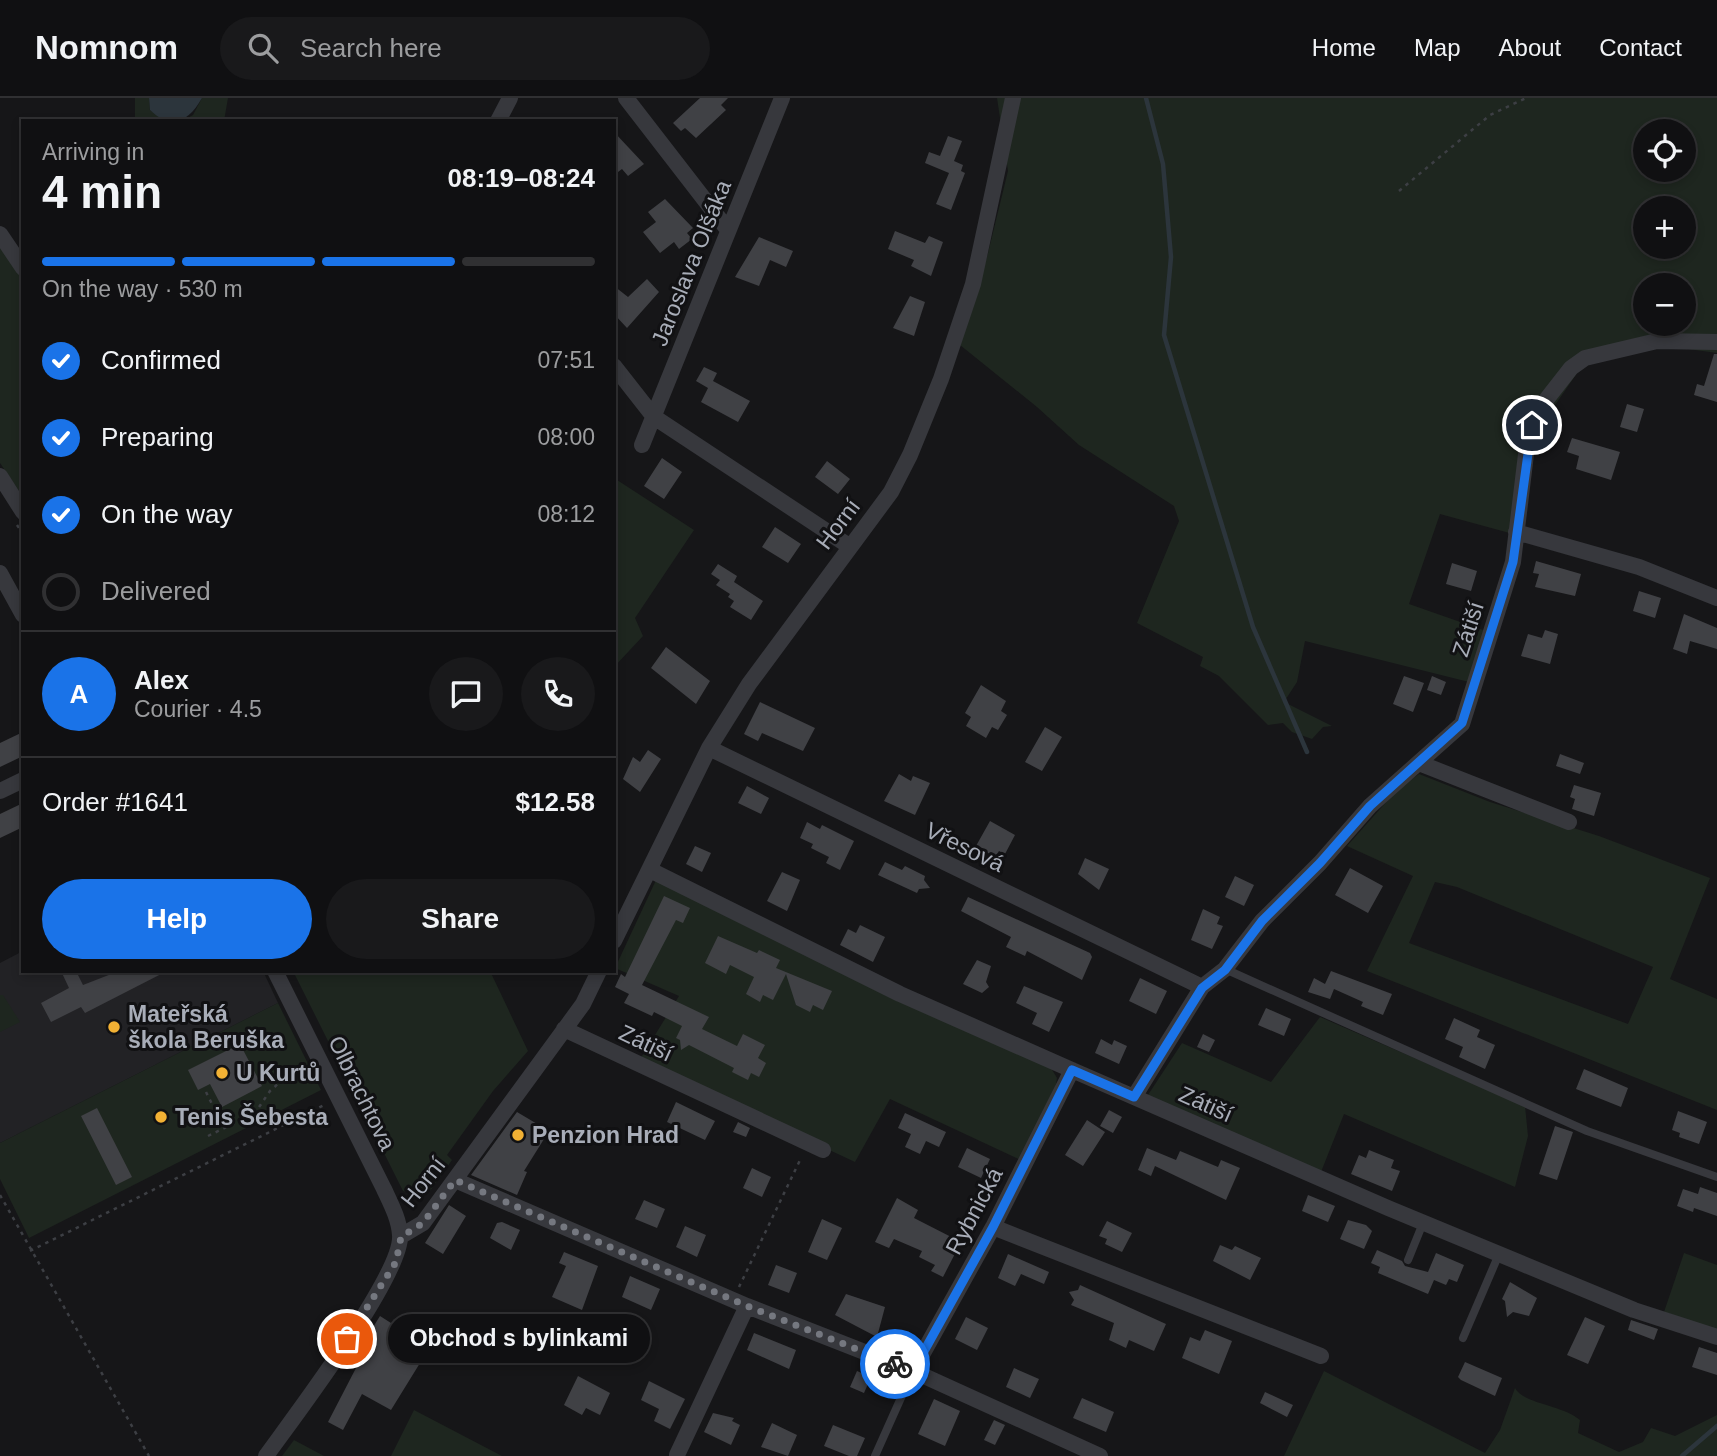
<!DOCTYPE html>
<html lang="en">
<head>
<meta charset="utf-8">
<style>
  :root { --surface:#101012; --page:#19191b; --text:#f1f3f6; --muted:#9c9d9f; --line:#303032; --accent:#1a73e8 }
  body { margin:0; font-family:Arial,sans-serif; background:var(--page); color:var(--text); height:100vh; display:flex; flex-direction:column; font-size:26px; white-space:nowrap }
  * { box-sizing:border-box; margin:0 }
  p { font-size:23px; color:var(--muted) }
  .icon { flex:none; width:38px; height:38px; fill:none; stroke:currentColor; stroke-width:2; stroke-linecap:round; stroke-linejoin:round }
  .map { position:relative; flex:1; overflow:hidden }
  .details { position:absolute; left:21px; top:21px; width:595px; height:854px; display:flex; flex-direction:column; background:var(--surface); border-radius:0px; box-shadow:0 4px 10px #0003,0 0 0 2px var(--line) }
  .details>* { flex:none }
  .buttons { position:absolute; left:1633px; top:21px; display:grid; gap:14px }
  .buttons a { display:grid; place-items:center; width:63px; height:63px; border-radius:50%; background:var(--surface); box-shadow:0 4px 10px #0003,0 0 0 2px var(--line); font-size:35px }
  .pin { position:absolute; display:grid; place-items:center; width:60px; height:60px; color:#fff; margin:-30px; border:4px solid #fff; border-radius:50%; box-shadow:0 2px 7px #0007 }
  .courier { position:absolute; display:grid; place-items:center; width:70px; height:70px; margin:-35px; border:5px solid #1a73e8; border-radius:50%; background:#fff; color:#222; box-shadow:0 2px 9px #0007 }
  .bubble { position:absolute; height:49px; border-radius:24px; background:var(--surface); box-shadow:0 4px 10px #0003,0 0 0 2px var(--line); font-size:23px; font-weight:800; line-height:49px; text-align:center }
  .head em { font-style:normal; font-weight:800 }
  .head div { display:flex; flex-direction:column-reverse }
  .head { display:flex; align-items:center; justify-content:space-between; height:119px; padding:0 21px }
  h1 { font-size:46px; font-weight:800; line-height:52px }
  .bar { display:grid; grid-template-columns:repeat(4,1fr); gap:10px 7px; align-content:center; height:84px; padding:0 21px }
  .bar i { height:9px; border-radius:5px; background:var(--line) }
  .bar .active { background:var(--accent) }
  .bar p { grid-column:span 4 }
  .line { display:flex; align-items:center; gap:18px; padding:0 21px; border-top:2px solid var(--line) }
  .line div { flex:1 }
  .round { display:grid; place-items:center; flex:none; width:74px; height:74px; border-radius:37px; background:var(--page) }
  ol { padding:0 21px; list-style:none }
  li { display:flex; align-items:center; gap:21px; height:77px }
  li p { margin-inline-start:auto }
  li .icon { padding:7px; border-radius:50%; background:var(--accent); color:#fff; stroke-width:4 }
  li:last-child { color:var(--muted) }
  li i { width:38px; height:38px; border:4px solid var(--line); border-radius:50% }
  .cta { display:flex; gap:14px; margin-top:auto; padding:14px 21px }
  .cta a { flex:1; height:80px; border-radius:42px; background:var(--accent); color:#fff; font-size:28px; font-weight:800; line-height:80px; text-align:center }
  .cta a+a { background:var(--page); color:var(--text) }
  header { display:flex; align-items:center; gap:42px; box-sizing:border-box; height:98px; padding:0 35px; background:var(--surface); border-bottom:2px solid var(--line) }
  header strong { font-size:33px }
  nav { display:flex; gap:38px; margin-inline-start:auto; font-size:24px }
  .search { width:490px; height:63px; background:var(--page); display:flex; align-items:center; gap:18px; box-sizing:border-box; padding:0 24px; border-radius:38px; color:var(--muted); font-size:26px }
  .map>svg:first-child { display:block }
  .built { fill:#222225 }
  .green { fill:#1e261f; fill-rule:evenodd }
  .water { fill:#2c353c }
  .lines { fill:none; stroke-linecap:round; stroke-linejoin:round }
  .stream { stroke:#2c353c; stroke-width:4.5 }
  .building { fill:#404145 }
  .path { stroke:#3d3f44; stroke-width:2.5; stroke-dasharray:3.5 5; stroke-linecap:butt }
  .lane { stroke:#37383d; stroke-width:8 }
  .street { stroke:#37383d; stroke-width:16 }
  .done { stroke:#757880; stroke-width:7; stroke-dasharray:0 12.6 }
  .route { stroke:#1a73e8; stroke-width:9 }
  .poi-dot { fill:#f2b134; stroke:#111113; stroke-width:2.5 }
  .labels { text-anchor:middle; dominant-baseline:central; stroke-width:6; stroke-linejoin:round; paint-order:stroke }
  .street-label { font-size:23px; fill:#a8adb8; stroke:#111113 }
  .poi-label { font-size:23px; font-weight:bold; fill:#a8adb8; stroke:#111113; text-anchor:start }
</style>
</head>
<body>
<header>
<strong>Nomnom</strong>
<div class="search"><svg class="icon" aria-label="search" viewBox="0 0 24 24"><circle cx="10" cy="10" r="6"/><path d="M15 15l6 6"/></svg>Search here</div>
<nav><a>Home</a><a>Map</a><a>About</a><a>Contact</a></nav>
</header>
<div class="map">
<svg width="1717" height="1358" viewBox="0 0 1717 1358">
  <rect width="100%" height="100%" fill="#161618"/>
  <path class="built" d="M23 853V873H263L278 905 0 1045V865Z"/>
  <path class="green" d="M135 0H149L150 12 165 23H135Z
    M202 0H228L224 23H182L193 17Z
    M997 0H1717V255L1659 247 1584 265 1542 326 1529 367 1517 437 1440 416 1409 506 1486 533 1469 584 1305 543 1297 584 1284 604 1332 628 1323 629 1312 641 1292 634 1283 625 1268 627 1219 578 1200 568 1203 559 1137 525 1179 423 1174 408 1079 347 1037 309 960 247 988 155 1008 73ZM1645 33H1684V72H1645ZM1645 110H1684V149H1645ZM1645 187H1684V226H1645Z
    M0 142 23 177V399L0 365Z
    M614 380 694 432 635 520 643 538 614 569Z
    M1419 676 1490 704 1599 738 1710 780 1670 881 1717 901V1012L1367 873 1413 778 1347 748 1397 692ZM1435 784 1457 789 1653 869 1628 926 1409 845Z
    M657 780 1051 970 1057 980 1054 998 1023 1063 890 1001 855 1064 639 963 679 898 615 870Z
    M293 873H490L528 953 493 993 447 1057 452 1062 430 1093 413 1096 403 1093 364 1015 366 1013H363Z
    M0 897H3L20 924 0 934Z
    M278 905 321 992 29 1140 0 1081V1045Z
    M1320 919 1525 1008 1528 1038 1515 1089 1344 1016 1321 1074 1146 1000 1182 945 1271 984Z
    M1684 1155 1717 1167V1232L1664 1214Z
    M1324 1273 1485 1355 1500 1332 1515 1290C1523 1306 1563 1307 1580 1322L1578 1335 1619 1354 1643 1344 1651 1330 1675 1338 1717 1317V1358H1284Z
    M414 1312 502 1358H391Z
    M294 1342 324 1358H282Z"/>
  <path class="water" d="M149 0H202C189 23 172 33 150 12Z"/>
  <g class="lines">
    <path class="stream" d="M1146 0 1163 66 1171 159 1164 237 1253 529 1307 654
      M1682 1358 1717 1328"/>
  </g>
  <path class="building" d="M700 0H728L721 7 726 12 696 40 685 30 681 33 673 25Z
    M614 34 644 66 628 78 622 71 614 77Z
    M948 38 962 43 954 63 963 67 961 73 965 75 951 112 936 106 949 75 925 65 929 54 940 58Z
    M665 101 693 130 687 135 692 141 679 151 674 144 660 155 643 134 656 124 648 114Z
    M895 133 925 145 929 138 943 144 931 178 911 168 914 162 888 151Z
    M759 139 793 153 786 169 770 162 759 188 735 179Z
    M647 181 659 194 627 230 614 216V188L628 199Z
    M910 198 925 204 914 238 893 230Z
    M1714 256H1717V304L1694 297 1697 286 1704 288Z
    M704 269 717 275 713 283 750 303 738 324 701 304 708 290 696 283Z
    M1627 306 1644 311 1637 334 1620 329Z
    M1572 340 1620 354 1611 382 1576 371 1579 358 1567 354Z
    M662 360 682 374 664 401 644 388Z
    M827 363 850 381 838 396 815 379Z
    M775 429 801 446 788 465 762 449Z
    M1536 463 1581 476 1575 498 1535 489 1539 476 1533 475Z
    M1452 465 1477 473 1471 493 1446 486Z
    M718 466 737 478 734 484 763 503 751 522 730 509 734 503 728 499 730 496 716 487 720 482 711 476Z
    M1639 493 1661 500 1655 520 1633 513Z
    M1684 516 1717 530V551L1690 543 1687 556 1673 551Z
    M1545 532 1558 536 1550 566 1521 558 1528 536 1542 540Z
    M666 549 710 583 696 606 651 570Z
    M1404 578 1424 585 1413 614 1393 606Z
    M1432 578 1446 584 1441 597 1427 592Z
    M981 587 1006 603 1001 613 1007 617 998 632 992 629 986 640 966 628 971 619 965 615Z
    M760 604 815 630 803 653 762 635 758 643 744 636Z
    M1045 629 1062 639 1042 673 1025 664Z
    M23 634V658L0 669V645Z
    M648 652 661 661 640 694 623 681 633 659 640 664Z
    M1560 656 1584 665 1580 676 1556 668Z
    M899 676 911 683 913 678 930 685 915 717 884 703Z
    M1574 687 1601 695 1594 718 1572 711 1575 701 1570 699Z
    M747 688 769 700 761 716 738 705Z
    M23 705V729L0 740V716Z
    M990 723 1015 737 1005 756 999 753 995 759 976 748Z
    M807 724 820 731 822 727 854 743 840 772 826 765 829 759 811 750 813 746 800 740Z
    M695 748 711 755 702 774 686 766Z
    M1085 760 1109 771 1099 792 1078 776Z
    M885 764 902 772 905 768 925 778 924 782 930 790 919 791 917 795 878 777Z
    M1350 770 1383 788 1368 815 1335 797Z
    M782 774 800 782 787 813 767 803Z
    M1235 778 1254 787 1244 808 1225 799Z
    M664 798 690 810 683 825 676 822 642 887 709 919 702 931 737 948 743 936 765 947 758 960 766 965 759 979 751 975 748 982 732 974 734 970 689 947 681 952 680 942 676 940 682 928 654 914 652 918 624 905 629 896 615 889 621 876 625 879Z
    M968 799 1090 855 1092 859 1082 882 1027 853 1025 858 1006 849 1011 839 961 813Z
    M1203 811 1220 819 1217 826 1223 828 1212 851 1191 842Z
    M860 827 885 839 873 864 840 847 848 831 856 835Z
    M718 838 757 855 759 852 780 862 776 870 832 893 823 912 813 907 810 914 796 907 786 876 773 902 763 897 760 904 746 896 754 879 730 867 726 876 705 865Z
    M977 862 991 868 986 884 989 889 982 895 963 886Z
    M61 873H76L83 887 119 873H167L85 915 81 909 51 924 41 905 69 890Z
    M1331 873 1392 896 1383 917 1361 908 1363 904 1334 891 1330 901 1308 894 1314 880 1325 886Z
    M1140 880 1167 893 1156 916 1129 903Z
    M1024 888 1063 904 1049 934 1032 926 1037 915 1016 905Z
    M1266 910 1291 921 1284 938 1258 927Z
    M1454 920 1480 932 1477 939 1495 947 1485 971 1459 959 1463 949 1445 941Z
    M1203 936 1215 942 1209 954 1197 949Z
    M1101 941 1112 947 1114 942 1127 948 1119 966 1095 955Z
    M240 946 262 988 222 1009 210 986 198 992 188 972Z
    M1584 971 1628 990 1621 1009 1576 991Z
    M676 1004 715 1023 705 1042 667 1024Z
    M97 1010 132 1079 116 1087 81 1018Z
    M1109 1012 1122 1019 1113 1035 1100 1028Z
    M1678 1013 1707 1024 1699 1046 1679 1039 1680 1035 1672 1032Z
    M517 1014 549 1033 524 1073 527 1074 517 1097 471 1077Z
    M905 1015 946 1034 939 1049 926 1043 920 1056 905 1049 911 1036 898 1030Z
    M1087 1022 1105 1034 1083 1068 1065 1057Z
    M738 1024 750 1030 746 1039 733 1034Z
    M1555 1028 1573 1034 1557 1082 1539 1076Z
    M967 1050 990 1061 981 1080 958 1069Z
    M1147 1050 1176 1062 1180 1053 1218 1069 1221 1062 1240 1070 1226 1102 1155 1068 1151 1078 1138 1072Z
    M1369 1052 1394 1062 1391 1070 1400 1073 1392 1093 1351 1076 1359 1057 1366 1060Z
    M752 1070 771 1079 762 1099 743 1090Z
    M1700 1089 1717 1095V1118L1694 1110 1693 1114 1677 1108 1683 1091 1698 1096Z
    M1308 1097 1335 1108 1328 1124 1302 1113Z
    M897 1100 918 1112 914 1120 961 1144 943 1179 931 1173 935 1167 919 1159 922 1153 894 1141 889 1150 875 1144Z
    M644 1102 665 1111 657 1130 635 1121Z
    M449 1107 466 1118 443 1156 425 1145Z
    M822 1121 842 1130 827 1162 808 1154Z
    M1348 1122 1366 1127 1372 1133 1364 1151 1340 1141Z
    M1107 1123 1132 1135 1122 1154 1105 1146 1107 1141 1099 1138Z
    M502 1124 520 1132 511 1152 490 1140 497 1125Z
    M685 1128 706 1137 697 1159 676 1149Z
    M1220 1147 1232 1152 1235 1148 1261 1160 1250 1182 1213 1163Z
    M1377 1152 1402 1163 1405 1168 1428 1174 1436 1155 1464 1167 1457 1184 1449 1181 1446 1187 1434 1182 1428 1196 1378 1175 1380 1169 1371 1165Z
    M564 1154 598 1168 582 1212 552 1199 566 1168 559 1165Z
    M1008 1156 1049 1174 1044 1186 1021 1176 1015 1188 998 1180Z
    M776 1167 797 1175 789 1195 768 1187Z
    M630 1178 660 1191 651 1212 622 1199Z
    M1510 1184 1537 1200 1529 1218 1513 1214 1507 1219 1505 1203 1502 1201Z
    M1080 1187 1166 1226 1154 1253 1129 1242 1126 1250 1109 1242 1114 1225 1071 1207 1074 1202 1069 1194 1078 1192Z
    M846 1196 885 1209 877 1239 835 1217Z
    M380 1218 416 1241 427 1223 441 1231 391 1312 362 1296 343 1332 328 1324 356 1270 350 1266Z
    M966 1219 988 1230 977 1252 955 1241Z
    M1585 1219 1605 1228 1588 1266 1567 1257Z
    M1631 1222 1658 1231 1654 1242 1628 1232Z
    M627 1228 642 1234 635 1251 620 1245Z
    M1205 1232 1232 1243 1219 1276 1182 1260 1190 1239 1200 1243Z
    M754 1235 796 1252 789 1271 747 1252Z
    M1699 1249 1717 1255V1277L1692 1269Z
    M1465 1264 1502 1280 1495 1298 1461 1282 1458 1279Z
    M1014 1270 1039 1281 1030 1300 1006 1289Z
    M857 1273 871 1279 864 1295 850 1289Z
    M578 1278 610 1295 600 1317 586 1310 582 1317 564 1307Z
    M649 1283 685 1301 670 1331 654 1323 659 1311 641 1302Z
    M1265 1294 1293 1307 1287 1319 1260 1305Z
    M1082 1300 1114 1314 1106 1334 1073 1320Z
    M934 1301 960 1313 945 1348 918 1336Z
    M713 1315 734 1320 732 1323 740 1327 731 1347 704 1334Z
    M994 1322 1005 1327 995 1347 984 1342Z
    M772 1325 797 1337 788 1358 761 1349Z
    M833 1327 865 1340 857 1358H849L824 1348Z"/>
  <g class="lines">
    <path class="path" d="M1399 93 1490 17 1526 0
      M17 427 23 436
      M206 994 217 1016V1034
      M208 1038 255 1015 270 993 289 976
      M0 1097 149 1358
      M30 1153 324 1007
      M739 1189 801 1060"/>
    <path class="lane" d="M1225 871 1587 1033 1717 1079
      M1408 1162 1423 1125
      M1463 1240 1499 1156
      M875 1358 913 1273"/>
    <path class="street" d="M626 0 728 132
      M498 23 510 0
      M0 136 23 170
      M614 268 654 319 849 448
      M642 347 782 0
      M0 378 23 414
      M1516 434 1639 469 1717 500
      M0 475 23 517
      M709 650 1202 889
      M1419 665 1569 724
      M0 693 23 682
      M650 772 900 896 1072 972 1388 1110 1634 1212 1717 1239
      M614 843 709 650 749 586 891 394 910 357 941 281 973 186 1013 0
      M564 931 823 1052
      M1134 999 1202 889 1225 871 1262 823 1320 765 1370 708 1462 626 1513 464 1527 348 1532 327 1546 302 1571 270 1585 260 1657 243 1717 244
      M455 1082 747 1208 913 1273 993 1129 1072 972
      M993 1129 1321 1258
      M401 1138 423 1125 583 906 599 873
      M913 1273 1100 1358
      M677 1357 747 1208
      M266 1358C294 1319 403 1176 400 1137 399 1121 391 1106 384 1091L275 873"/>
  </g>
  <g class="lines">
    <path class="done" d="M347 1241 396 1164 401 1139 423 1125 455 1082 747 1208 895 1266"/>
    <path class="route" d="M895 1266 913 1273 993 1129 1072 972 1134 999 1202 890 1225 872 1262 823 1320 765 1370 708 1462 625 1513 464 1532 327"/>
  </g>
  <g class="poi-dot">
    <circle cx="114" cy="929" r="7"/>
    <circle cx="222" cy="975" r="7"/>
    <circle cx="161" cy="1019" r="7"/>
    <circle cx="518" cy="1037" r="7"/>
  </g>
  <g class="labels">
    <g class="street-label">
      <text transform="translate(691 165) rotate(-68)">Jaroslava Olšáka</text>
      <text transform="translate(838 426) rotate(-53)">Horní</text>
      <text transform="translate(1468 531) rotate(-72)">Zátiší</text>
      <text transform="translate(965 749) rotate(26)">Vřesová</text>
      <text transform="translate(646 945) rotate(25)">Zátiší</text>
      <text transform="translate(362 995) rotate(64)">Olbrachtova</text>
      <text transform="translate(1206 1006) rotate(24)">Zátiší</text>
      <text transform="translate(423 1084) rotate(-52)">Horní</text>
      <text transform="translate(974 1113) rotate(-62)">Rybnická</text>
    </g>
    <g class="poi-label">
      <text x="128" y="916">Mateřská<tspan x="128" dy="26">škola Beruška</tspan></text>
      <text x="236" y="975">U Kurtů</text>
      <text x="175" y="1019">Tenis Šebesta</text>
      <text x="532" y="1037">Penzion Hrad</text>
    </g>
  </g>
</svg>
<div class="buttons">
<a><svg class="icon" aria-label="locate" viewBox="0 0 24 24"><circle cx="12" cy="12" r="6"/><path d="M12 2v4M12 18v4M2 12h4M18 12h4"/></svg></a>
<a>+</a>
<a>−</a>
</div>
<div class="pin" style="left:347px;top:1241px;background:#ea580c"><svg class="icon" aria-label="bag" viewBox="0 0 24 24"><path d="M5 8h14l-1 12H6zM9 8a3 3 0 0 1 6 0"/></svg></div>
<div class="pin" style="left:1532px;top:327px;background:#1f2937"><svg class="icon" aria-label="home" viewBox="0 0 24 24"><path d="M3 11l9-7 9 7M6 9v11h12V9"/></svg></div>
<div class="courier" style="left:895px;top:1266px"><svg class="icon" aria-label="bike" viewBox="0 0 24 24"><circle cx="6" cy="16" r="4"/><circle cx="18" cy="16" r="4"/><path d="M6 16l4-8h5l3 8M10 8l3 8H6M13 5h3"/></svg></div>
<div class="bubble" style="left:388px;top:1216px;width:262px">Obchod s bylinkami</div>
<section class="details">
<div class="head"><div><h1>4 min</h1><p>Arriving in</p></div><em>08:19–08:24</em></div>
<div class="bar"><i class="active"></i><i class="active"></i><i class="active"></i><i></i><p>On the way · 530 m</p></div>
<ol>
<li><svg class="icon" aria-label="check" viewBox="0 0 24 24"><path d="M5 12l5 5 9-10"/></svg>Confirmed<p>07:51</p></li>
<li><svg class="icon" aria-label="check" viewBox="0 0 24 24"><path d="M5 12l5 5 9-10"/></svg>Preparing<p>08:00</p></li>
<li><svg class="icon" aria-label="check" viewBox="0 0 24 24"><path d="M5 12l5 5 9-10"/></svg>On the way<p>08:12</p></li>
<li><i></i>Delivered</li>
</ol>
<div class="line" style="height:126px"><b class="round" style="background:var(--accent);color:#fff">A</b><div><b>Alex</b><p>Courier · 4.5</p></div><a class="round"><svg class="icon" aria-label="chat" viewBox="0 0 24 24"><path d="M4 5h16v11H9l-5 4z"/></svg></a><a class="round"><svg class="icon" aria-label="phone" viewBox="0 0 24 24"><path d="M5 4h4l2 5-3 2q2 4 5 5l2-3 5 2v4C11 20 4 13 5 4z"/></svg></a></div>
<div class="line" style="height:91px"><div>Order #1641</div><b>$12.58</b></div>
<div class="cta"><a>Help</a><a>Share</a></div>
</section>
</div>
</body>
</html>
